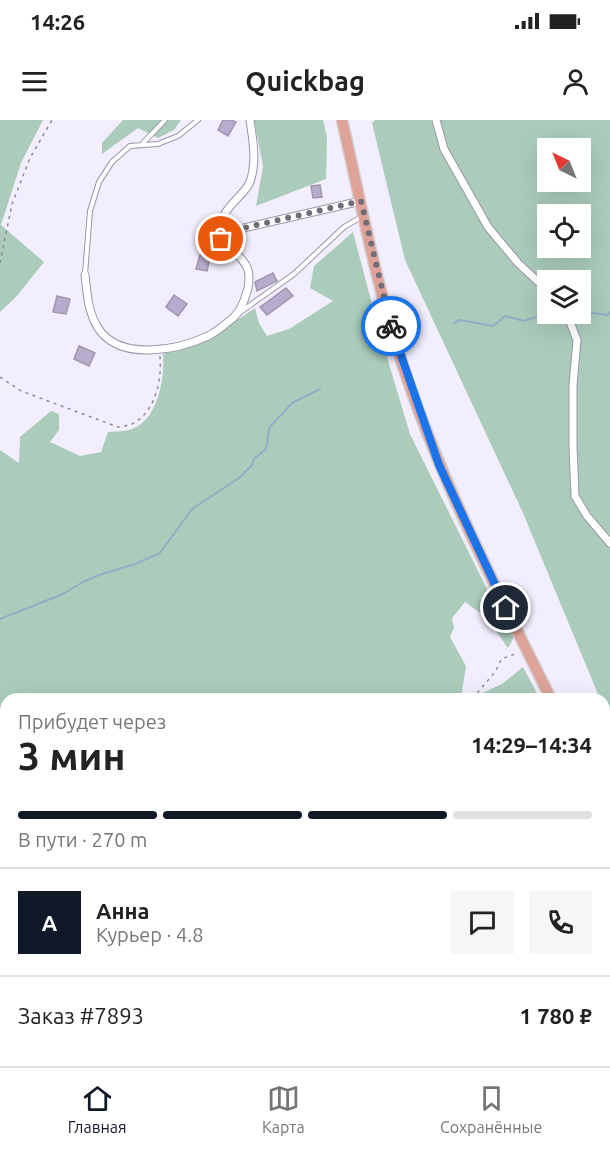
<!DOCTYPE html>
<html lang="ru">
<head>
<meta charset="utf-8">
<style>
  :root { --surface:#fff; --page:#f6f6f6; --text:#222; --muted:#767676; --line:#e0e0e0; --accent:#111827 }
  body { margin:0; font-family:Ubuntu,sans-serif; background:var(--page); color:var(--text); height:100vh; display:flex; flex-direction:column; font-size:22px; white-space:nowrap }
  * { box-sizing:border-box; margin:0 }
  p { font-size:20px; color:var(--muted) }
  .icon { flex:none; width:33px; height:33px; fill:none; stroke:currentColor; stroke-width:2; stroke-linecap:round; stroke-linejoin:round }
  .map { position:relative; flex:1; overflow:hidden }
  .details { position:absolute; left:0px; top:573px; width:610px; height:374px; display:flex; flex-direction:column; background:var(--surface); border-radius:18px 18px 0 0; box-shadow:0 6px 24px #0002 }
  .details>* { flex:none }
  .needle { width:39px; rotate:317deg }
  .tools { position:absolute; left:537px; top:18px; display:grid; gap:12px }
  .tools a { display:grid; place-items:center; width:54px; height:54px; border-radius:0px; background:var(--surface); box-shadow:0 6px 24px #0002; font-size:30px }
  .pin { position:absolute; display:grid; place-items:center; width:51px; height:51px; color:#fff; margin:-26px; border:3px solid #fff; border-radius:50%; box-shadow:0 2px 6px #0007 }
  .courier { position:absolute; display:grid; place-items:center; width:60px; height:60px; margin:-30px; border:4px solid #1a73e8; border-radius:50%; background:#fff; color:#222; box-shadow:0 2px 8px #0007 }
  .headline em { font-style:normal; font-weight:700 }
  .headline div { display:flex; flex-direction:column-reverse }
  .headline { display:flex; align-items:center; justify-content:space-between; height:102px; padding:0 18px }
  h1 { font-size:39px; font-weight:700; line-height:45px }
  .bar { display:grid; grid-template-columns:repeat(4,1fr); gap:9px 6px; align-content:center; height:72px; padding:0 18px }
  .bar i { height:8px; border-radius:4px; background:var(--line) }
  .bar .on { background:var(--accent) }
  .bar p { grid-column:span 4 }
  .line { display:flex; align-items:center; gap:15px; padding:0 18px; border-top:2px solid var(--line) }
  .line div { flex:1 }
  .round { display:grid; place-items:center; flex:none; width:63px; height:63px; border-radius:0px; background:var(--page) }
  .status { display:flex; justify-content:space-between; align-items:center; height:42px; padding:0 30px; background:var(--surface); direction:ltr }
  .status svg { height:16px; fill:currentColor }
  header { display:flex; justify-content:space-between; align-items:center; height:78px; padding:0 18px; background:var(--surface); font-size:27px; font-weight:700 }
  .dock { display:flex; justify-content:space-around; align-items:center; height:84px; border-top:2px solid var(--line); background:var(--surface); font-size:16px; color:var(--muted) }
  .dock a { display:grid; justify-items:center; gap:3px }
  .dock .on { color:var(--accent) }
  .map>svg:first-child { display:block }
  .green { fill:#abccbb; fill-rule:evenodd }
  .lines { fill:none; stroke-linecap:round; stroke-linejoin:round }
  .stream { stroke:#91aec7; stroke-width:2 }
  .building { fill:#b8acce; stroke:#9e96ad; stroke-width:1.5 }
  .service-casing { stroke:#9c95ab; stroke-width:6 }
  .minor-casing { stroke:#9c95ab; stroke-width:9 }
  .primary-casing { stroke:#d0d0d1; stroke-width:13 }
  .path { stroke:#8b8792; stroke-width:1.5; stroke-dasharray:3 4.5; stroke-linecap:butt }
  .service { stroke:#fff; stroke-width:4 }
  .minor { stroke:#fff; stroke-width:7 }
  .primary { stroke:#dfa298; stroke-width:10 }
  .done { stroke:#716d78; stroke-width:6; stroke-dasharray:0 10.8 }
  .route { stroke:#1a73e8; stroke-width:8 }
</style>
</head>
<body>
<div class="status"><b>14:26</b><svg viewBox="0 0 49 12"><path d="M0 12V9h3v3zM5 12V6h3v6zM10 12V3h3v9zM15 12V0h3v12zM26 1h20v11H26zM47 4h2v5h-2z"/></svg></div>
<header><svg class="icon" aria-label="menu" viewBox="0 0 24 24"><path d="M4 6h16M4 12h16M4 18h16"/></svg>Quickbag<svg class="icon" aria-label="person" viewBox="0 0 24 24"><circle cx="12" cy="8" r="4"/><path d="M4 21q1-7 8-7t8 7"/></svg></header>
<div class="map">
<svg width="610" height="946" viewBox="0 0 610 946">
  <rect width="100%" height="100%" fill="#f3eefd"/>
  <path class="green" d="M0 0H43L21 43 1 105 44 142 16 177 0 192Z
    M123 0H181L174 10 158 18 138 8 102 34V23Z
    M254 0H323L327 17 326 59 256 86 263 46Z
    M375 0H610V604L605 590 604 579H600L523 393 405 140 372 3ZM548 28H580V62H548ZM548 94H580V128H548ZM548 160H580V194H548Z
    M353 112 378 207 410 314 484 463 514 517 508 528 487 498 465 482 452 498 454 508 450 517 466 546 462 572 464 579H6V940L565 941 564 946H0V330L19 343 20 317 51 291 59 294V310L50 322 80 336 101 332 108 312C116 311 124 312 132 309 158 300 165 258 163 234L212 217 255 188 259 203 267 216 289 209 333 181 310 168 314 146Z
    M523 547 540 579H469L502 564Z"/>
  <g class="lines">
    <path class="stream" d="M551 194 562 195
      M568 196 584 197 593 193 608 195 610 192
      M454 203 460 200 493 206 505 196 524 201 548 193
      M0 499 63 474 83 462 99 455 135 444 160 433 192 389 239 358 252 345 254 339 266 329 269 308 292 283 320 269
      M306 946 317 940"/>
  </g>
  <path class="building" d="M223 0H231L236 2 228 16 218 10Z
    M320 65 322 77 313 78 311 66Z
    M200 135 210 137 207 151 196 149Z
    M273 153 277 161 257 171 255 162Z
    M286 168 293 176 267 195 260 187Z
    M174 175 187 184 178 196 166 187Z
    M57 176 70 179 66 194 53 192Z
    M79 226 95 233 89 246 74 239Z"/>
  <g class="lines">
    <defs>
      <path id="service" d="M143 23 165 0
        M85 154 90 91 99 62 112 42 130 26 158 24 178 16 198 0
        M239 193 294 154 344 107 363 96"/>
      <path id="minor" d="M250 0C253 21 257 41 250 62 244 77 216 91 223 110L244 108 361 81
        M436 0 444 29 488 107 518 143 548 171
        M85 155C87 173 88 192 98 208 120 242 178 230 208 216 217 212 227 203 234 197 242 189 245 178 248 168 249 162 250 156 248 150 244 137 229 129 221 119L223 110
        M564 194 570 202 577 220 573 265V326L575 376 587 396 610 423"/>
      <path id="primary" d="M342 0C358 69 371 140 391 208 429 338 491 458 551 579
        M585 946 586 940"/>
    </defs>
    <use href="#service" class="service-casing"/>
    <use href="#minor" class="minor-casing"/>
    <use href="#primary" class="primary-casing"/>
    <path class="path" d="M0 143 12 84 30 38 52 0
      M0 257 21 271 118 307C122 306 128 306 132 304 156 292 162 259 160 236
      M473 579C482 564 496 556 501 539L518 533
      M0 844 6 843"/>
    <use href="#service" class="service"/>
    <use href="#minor" class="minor"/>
    <use href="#primary" class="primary"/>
  </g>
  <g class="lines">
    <path class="done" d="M221 119 223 110 244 108 361 81 391 206"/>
    <path class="route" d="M391 206 439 345 506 488"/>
  </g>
</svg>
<div class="tools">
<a><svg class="needle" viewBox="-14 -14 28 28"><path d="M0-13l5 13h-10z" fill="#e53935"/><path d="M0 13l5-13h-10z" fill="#767676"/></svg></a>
<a><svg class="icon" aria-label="locate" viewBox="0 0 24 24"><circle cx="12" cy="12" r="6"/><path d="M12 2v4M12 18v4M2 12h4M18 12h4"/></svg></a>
<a><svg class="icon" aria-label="layers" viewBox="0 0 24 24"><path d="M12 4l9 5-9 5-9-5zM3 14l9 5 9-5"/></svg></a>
</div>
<div class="pin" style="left:221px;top:119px;background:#ea580c"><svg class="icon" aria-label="bag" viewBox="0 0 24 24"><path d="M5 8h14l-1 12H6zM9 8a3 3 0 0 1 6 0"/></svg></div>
<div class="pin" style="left:506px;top:488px;background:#1f2937"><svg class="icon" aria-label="home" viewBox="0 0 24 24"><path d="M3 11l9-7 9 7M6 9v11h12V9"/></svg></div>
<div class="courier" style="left:391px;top:206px"><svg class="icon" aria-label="bike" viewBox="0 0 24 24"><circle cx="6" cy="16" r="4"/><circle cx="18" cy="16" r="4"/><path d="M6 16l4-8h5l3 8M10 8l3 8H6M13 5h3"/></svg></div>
<section class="details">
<div class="headline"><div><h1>3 мин</h1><p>Прибудет через</p></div><em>14:29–14:34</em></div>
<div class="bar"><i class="on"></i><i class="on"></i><i class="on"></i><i></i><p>В пути · 270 m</p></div>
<div class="line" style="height:108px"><b class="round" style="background:var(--accent);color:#fff">А</b><div><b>Анна</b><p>Курьер · 4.8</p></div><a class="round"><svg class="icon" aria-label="chat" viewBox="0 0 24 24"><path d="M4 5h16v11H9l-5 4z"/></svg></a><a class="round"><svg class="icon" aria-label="phone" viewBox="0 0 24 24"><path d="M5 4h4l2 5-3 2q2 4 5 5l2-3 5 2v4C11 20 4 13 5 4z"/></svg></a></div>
<div class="line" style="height:78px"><div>Заказ #7893</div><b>1 780 ₽</b></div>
</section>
</div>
<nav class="dock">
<a class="on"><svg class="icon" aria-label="home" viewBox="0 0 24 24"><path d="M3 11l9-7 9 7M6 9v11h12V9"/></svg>Главная</a>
<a><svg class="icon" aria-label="map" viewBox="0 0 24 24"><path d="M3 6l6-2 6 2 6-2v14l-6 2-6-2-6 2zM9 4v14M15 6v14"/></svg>Карта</a>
<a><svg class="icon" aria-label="saved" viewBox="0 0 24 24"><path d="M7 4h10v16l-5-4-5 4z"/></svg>Сохранённые</a>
</nav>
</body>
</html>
